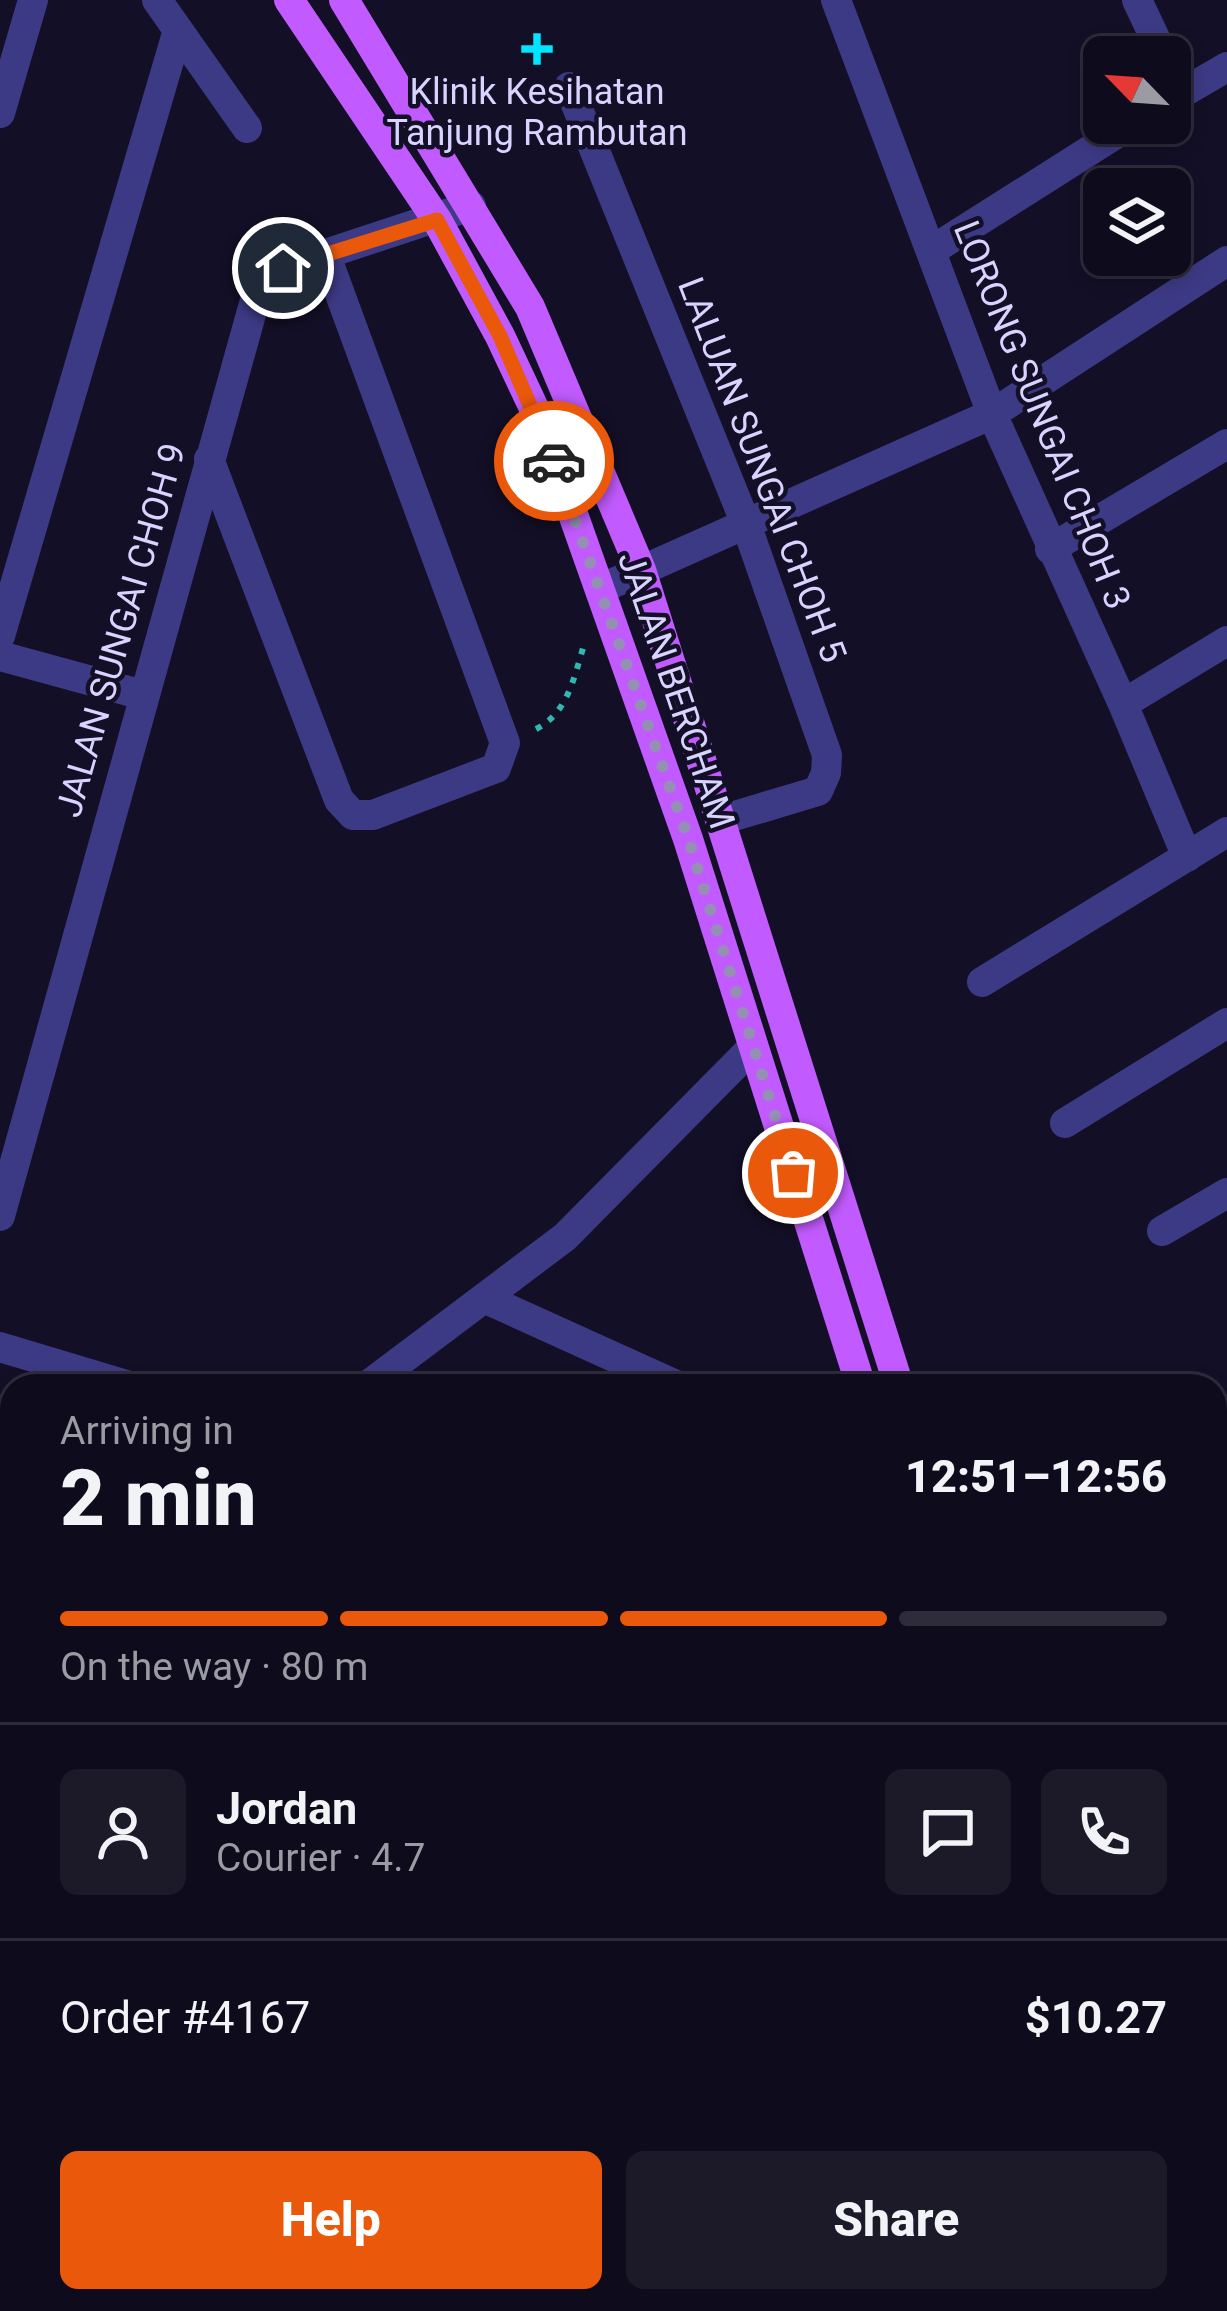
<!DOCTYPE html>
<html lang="en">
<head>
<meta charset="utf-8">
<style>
  :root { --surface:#0e0b1c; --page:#1c1929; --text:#f1f3f6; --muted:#9b9ba3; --line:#2e2b3b; --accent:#ea580c }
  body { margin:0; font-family:Roboto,sans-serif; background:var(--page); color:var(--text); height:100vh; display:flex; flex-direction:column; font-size:45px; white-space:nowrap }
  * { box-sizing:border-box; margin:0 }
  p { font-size:39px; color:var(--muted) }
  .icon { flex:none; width:66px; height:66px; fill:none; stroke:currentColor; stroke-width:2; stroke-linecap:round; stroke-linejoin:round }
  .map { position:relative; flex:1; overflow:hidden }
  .panel { position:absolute; left:0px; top:1374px; width:1227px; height:939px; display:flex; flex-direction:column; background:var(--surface); border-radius:36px 36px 0 0; box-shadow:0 6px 18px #0003,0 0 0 3px var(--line) }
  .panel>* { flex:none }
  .needle { width:78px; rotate:295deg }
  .fabs { position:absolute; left:1083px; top:36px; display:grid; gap:24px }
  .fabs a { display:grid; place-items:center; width:108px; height:108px; border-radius:18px; background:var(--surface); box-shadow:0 6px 18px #0003,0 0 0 3px var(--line); font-size:60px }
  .pin { position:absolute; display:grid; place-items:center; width:102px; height:102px; color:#fff; margin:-51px; border:6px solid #fff; border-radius:50%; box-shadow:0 3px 12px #0007 }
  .courier { position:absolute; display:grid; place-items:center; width:120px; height:120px; margin:-60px; border:9px solid #ea580c; border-radius:50%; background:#fff; color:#222; box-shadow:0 3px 15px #0007 }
  .summary em { font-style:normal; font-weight:800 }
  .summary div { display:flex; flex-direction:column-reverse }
  .summary { display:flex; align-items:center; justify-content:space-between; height:204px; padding:0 60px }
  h1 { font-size:78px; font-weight:800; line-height:90px }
  .bar { display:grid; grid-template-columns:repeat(4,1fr); gap:18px 12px; align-content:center; height:144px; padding:0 60px }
  .bar i { height:15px; border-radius:9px; background:var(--line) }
  .bar .on { background:var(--accent) }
  .bar p { grid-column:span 4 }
  .line { display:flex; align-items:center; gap:30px; padding:0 60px; border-top:3px solid var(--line) }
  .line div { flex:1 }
  .round { display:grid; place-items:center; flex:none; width:126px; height:126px; border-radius:18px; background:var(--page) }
  .cta { display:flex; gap:24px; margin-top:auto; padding:24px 60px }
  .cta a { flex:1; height:138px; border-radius:18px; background:var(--accent); color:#fff; font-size:48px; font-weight:800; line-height:138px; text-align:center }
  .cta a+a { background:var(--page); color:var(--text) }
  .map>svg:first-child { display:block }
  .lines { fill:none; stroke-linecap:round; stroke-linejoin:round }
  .path { stroke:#2fb8b0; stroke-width:6; stroke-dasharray:6 9; stroke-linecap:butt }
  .minor { stroke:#3d3a85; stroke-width:30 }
  .major { stroke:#c25bff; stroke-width:30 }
  .done { stroke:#948fb3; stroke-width:12; stroke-dasharray:0 21.6 }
  .route { stroke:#ea580c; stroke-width:15 }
  .poi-dot { fill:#00e5ff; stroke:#130f26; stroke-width:4.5 }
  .labels { text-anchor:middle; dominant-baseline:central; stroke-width:9; stroke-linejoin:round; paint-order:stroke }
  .poi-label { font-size:36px; fill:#d9d4ff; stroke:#130f26 }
  .street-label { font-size:36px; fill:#d9d4ff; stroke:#130f26 }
</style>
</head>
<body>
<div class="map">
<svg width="1227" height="2311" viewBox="0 0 1227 2311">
  <rect width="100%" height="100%" fill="#130f26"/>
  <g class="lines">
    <path class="path" d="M536 729C568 713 574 677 584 645"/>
    <path class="minor" d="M157 0 247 128
      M836 0 992 414 1123 704 1187 857
      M1137 0 1164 57
      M569 87 746 524 827 755 826 773 818 791 721 820
      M1170 100 1227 67
      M0 113 33 0
      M931 251 1133 123
      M209 459 339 800 353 815H373L496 768 505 743 326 256
      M1050 549 1227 444
      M600 589 992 414 1227 261
      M0 636 178 30
      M0 656 143 695
      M1123 704 1227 641
      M982 982 1227 832
      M1065 1123 1227 1023
      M0 1216 260 282 283 268 471 206
      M1162 1231 1227 1193
      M486 1299 678 1386
      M0 1347 130 1386
      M367 1386 565 1237 752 1048
      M0 1636 12 1640
      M0 1934 12 1938
      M0 2198 12 2202"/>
    <path class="major" d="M289 0 437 220 500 336 540 421 688 839 861 1386
      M344 0 530 307 641 570 899 1386
      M1215 2278 1227 2307
      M1187 2301 1191 2311"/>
  </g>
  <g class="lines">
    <path class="done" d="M554 461 688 838 793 1173"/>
    <path class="route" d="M283 268 437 220 500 336 554 461"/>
  </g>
  <path class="poi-dot" d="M531 31h12v12h12v12h-12v12h-12v-12h-12v-12h12z"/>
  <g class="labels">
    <g class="poi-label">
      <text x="537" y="92">Klinik Kesihatan<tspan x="537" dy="41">Tanjung Rambutan</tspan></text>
    </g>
    <g class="street-label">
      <text transform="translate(1042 415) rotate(68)">LORONG SUNGAI CHOH 3</text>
      <text transform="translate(762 470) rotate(69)">LALUAN SUNGAI CHOH 5</text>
      <text transform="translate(121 630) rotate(-74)">JALAN SUNGAI CHOH 9</text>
      <text transform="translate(676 690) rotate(71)">JALAN BERCHAM</text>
    </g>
  </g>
</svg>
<div class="fabs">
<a><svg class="needle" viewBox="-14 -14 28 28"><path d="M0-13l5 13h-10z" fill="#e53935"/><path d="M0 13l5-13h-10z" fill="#9b9ba3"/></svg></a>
<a><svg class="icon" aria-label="layers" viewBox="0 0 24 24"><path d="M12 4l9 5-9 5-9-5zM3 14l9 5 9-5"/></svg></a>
</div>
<div class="pin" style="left:793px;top:1173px;background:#ea580c"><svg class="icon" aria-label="bag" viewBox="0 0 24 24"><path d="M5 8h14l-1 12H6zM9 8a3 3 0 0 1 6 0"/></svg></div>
<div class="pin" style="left:283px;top:268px;background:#1f2937"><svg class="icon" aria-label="home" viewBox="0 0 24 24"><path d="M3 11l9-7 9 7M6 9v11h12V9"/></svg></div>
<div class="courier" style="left:554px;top:461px"><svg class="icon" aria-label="car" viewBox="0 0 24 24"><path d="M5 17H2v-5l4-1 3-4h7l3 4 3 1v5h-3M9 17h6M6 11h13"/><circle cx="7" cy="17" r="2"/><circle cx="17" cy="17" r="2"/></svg></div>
<section class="panel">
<div class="summary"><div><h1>2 min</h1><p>Arriving in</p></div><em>12:51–12:56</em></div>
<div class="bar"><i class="on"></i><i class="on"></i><i class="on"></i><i></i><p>On the way · 80 m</p></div>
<div class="line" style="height:216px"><a class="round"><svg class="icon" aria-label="person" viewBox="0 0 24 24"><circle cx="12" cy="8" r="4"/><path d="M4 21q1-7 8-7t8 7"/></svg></a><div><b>Jordan</b><p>Courier · 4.7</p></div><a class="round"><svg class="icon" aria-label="chat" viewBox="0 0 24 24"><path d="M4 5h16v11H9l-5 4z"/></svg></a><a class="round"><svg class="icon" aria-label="phone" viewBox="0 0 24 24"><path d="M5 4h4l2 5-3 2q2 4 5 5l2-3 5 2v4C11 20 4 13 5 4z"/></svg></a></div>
<div class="line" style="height:156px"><div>Order #4167</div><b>$10.27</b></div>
<div class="cta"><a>Help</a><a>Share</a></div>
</section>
</div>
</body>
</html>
